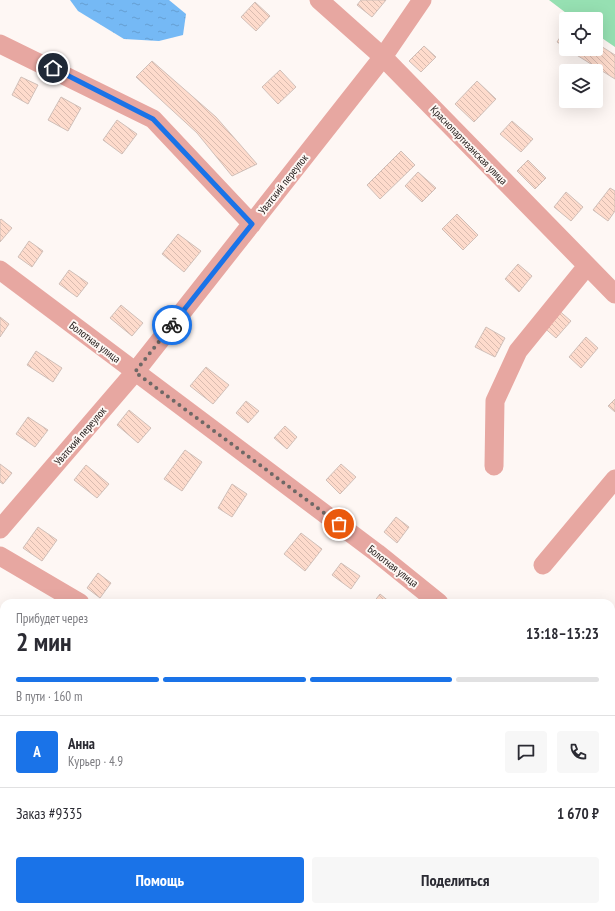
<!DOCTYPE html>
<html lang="ru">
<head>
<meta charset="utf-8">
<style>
  :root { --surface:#fff; --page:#f7f7f7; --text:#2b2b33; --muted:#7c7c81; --line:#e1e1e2; --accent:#1a73e8 }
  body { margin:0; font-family:"PT Sans Narrow",sans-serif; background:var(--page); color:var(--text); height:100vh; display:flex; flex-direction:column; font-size:15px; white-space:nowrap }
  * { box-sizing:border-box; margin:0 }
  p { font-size:13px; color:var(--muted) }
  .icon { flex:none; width:22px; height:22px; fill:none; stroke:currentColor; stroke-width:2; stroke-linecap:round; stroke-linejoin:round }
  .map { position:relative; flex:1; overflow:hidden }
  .panel { position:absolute; left:0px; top:599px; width:615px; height:312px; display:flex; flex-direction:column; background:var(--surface); border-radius:12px 12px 0 0; box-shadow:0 4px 16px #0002 }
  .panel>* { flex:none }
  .tools { position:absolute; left:559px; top:12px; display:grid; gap:8px }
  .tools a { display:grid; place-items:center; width:44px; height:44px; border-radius:4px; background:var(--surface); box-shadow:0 4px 16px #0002; font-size:20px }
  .pin { position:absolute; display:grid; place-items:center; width:34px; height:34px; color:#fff; margin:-17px; border:2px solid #fff; border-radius:50%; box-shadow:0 1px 4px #0007 }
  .courier { position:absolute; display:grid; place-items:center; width:40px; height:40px; margin:-20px; border:3px solid #1a73e8; border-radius:50%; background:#fff; color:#222; box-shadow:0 1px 5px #0007 }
  .overview em { font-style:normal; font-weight:600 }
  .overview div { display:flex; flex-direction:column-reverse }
  .overview { display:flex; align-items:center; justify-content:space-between; height:68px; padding:0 16px }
  h1 { font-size:26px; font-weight:600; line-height:30px }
  .bar { display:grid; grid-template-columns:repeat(4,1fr); gap:6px 4px; align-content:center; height:48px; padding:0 16px }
  .bar i { height:5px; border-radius:3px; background:var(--line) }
  .bar .selected { background:var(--accent) }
  .bar p { grid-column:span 4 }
  .line { display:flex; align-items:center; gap:10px; padding:0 16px; border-top:1px solid var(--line) }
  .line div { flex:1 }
  .round { display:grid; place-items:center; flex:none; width:42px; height:42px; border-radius:4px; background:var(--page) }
  .action { display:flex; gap:8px; margin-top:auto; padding:8px 16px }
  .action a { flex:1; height:46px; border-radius:4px; background:var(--accent); color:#fff; font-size:16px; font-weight:600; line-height:46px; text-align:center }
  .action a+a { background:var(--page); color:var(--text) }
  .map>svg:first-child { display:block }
  .grass { fill:#96e0b2 }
  .water { fill:url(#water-ripples) }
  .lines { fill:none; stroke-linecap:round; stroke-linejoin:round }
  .stream { stroke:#75b9f5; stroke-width:5 }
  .building { fill:url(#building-back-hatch); stroke:#d0bfb8 }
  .minor { stroke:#e7a7a1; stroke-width:19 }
  .done { stroke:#6e6866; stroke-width:4; stroke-dasharray:0 7.2 }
  .route { stroke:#1a73e8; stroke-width:5 }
  .labels { text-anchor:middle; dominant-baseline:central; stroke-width:4; stroke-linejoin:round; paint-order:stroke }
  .street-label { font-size:11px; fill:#211b19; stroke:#fef7f4 }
</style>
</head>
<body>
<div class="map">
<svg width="615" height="911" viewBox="0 0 615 911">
  <defs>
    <pattern id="water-ripples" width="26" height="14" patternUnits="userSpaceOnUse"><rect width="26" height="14" fill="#75b9f5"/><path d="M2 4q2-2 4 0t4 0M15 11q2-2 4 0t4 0" fill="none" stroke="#659ed1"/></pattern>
    <pattern id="building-back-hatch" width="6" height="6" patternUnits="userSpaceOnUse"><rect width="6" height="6" fill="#fedbcc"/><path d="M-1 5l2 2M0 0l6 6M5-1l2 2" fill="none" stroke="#d9bbaf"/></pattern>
  </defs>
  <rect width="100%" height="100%" fill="#fef7f4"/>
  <path class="grass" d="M549 0H615V47L596 34V19H574Z"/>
  <path class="water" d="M70 0H169L186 14 183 35 159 41 124 39 78 11Z"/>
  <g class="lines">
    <path class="stream" d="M0 698 4 702
      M300 907 307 911"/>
  </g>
  <path class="building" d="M361 0H386L372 17 357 5Z
    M255 2 270 16 256 31 241 17Z
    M566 28V48L557 42Z
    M596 43 615 55V79L567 49H596Z
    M424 46 436 57 421 72 409 61Z
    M152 61 216 117 257 164 232 176 197 133 136 77Z
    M280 70 296 87 278 104 262 87Z
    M21 77 38 85 28 104 12 95Z
    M477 81 496 99 474 122 455 104Z
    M61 97 81 108 68 131 48 120Z
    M117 120 137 134 122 154 103 140Z
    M512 121 533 139 521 152 500 134Z
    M401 151 415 165 380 199 367 185Z
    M528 160 546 178 535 189 517 171Z
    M418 172 436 188 422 202 405 186Z
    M610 188 615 191V211L608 221 593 210Z
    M566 192 583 207 571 221 554 207Z
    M457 214 478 235 463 250 442 229Z
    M1 219 12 228 0 242V220Z
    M178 234 201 251 184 272 162 254Z
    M29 241 43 251 32 267 18 257Z
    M518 264 532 276 519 292 505 279Z
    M69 270 88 283 77 297 59 284Z
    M121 305 143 323 132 336 110 318Z
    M556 308 571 321 556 338 541 325Z
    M0 317 9 324 0 337Z
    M486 327 505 338 495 357 475 347Z
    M586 337 598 348 581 368 569 357Z
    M36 351 62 368 53 382 27 365Z
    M206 367 229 385 213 404 190 386Z
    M615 399V412L608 406Z
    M246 401 259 411 248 423 236 413Z
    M129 410 151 428 138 443 117 425Z
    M28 417 48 430 35 447 16 434Z
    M285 426 297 437 287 449 274 438Z
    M185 450 202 462 182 491 164 479Z
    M0 464 12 473 3 484 0 482Z
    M341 464 356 477 340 494 326 480Z
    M86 465 109 484 97 498 74 480Z
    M232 484 247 494 232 517 218 508Z
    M396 517 409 527 397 543 384 532Z
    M38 527 57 540 42 561 23 548Z
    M301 533 322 549 305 571 284 554Z
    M341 563 360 576 351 589 332 575Z
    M98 573 111 583 100 598 87 588Z
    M380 594 391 603H373Z
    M0 796 4 800V806L0 811Z
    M152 907H166L163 911H158Z
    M493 907H515L512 911H499Z"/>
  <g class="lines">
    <path class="minor" d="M319 0 383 57 615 294
      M0 44 153 119 252 224
      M0 270 377 553 439 603
      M494 466 495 401 518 351 587 266
      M0 529 135 372 383 57 422 0
      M0 556 80 603
      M543 565 615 479
      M0 742 4 745
      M611 819 615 813
      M0 853 4 847
      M611 898 615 891
      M235 907 240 911
      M426 907 429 911
      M552 911 554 907"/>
  </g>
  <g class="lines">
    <path class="done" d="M172 325 135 372 339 524"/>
    <path class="route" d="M53 68 153 119 252 224 172 325"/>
  </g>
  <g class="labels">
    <g class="street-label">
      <text transform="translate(469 145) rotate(46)">Краснопартизанская улица</text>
      <text transform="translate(283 184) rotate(-52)">Уватский переулок</text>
      <text transform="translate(95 342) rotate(37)">Болотная улица</text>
      <text transform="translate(80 436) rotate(-49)">Уватский переулок</text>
      <text transform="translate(393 566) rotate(38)">Болотная улица</text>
    </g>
  </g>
</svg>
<div class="tools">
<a><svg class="icon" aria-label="locate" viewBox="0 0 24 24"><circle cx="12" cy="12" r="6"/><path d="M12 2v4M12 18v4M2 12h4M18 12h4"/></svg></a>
<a><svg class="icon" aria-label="layers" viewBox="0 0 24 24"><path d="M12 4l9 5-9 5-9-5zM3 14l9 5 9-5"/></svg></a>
</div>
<div class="pin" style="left:339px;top:524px;background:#ea580c"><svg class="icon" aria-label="bag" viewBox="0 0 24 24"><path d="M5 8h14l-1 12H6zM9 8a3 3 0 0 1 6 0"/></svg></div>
<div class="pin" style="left:53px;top:68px;background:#1f2937"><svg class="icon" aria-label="home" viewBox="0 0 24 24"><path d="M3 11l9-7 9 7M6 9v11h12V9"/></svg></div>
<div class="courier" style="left:172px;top:325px"><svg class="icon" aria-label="bike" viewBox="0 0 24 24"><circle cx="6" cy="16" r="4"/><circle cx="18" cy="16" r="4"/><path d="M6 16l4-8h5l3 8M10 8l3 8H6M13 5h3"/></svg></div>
<section class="panel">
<div class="overview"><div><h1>2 мин</h1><p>Прибудет через</p></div><em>13:18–13:23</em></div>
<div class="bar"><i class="selected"></i><i class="selected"></i><i class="selected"></i><i></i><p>В пути · 160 m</p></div>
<div class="line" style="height:72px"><b class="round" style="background:var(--accent);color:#fff">А</b><div><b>Анна</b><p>Курьер · 4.9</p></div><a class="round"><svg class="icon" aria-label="chat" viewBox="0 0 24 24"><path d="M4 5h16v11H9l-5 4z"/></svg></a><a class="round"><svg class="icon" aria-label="phone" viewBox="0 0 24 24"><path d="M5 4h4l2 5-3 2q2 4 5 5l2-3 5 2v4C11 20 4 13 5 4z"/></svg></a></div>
<div class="line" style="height:52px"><div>Заказ #9335</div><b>1 670 ₽</b></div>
<div class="action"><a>Помощь</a><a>Поделиться</a></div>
</section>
</div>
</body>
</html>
